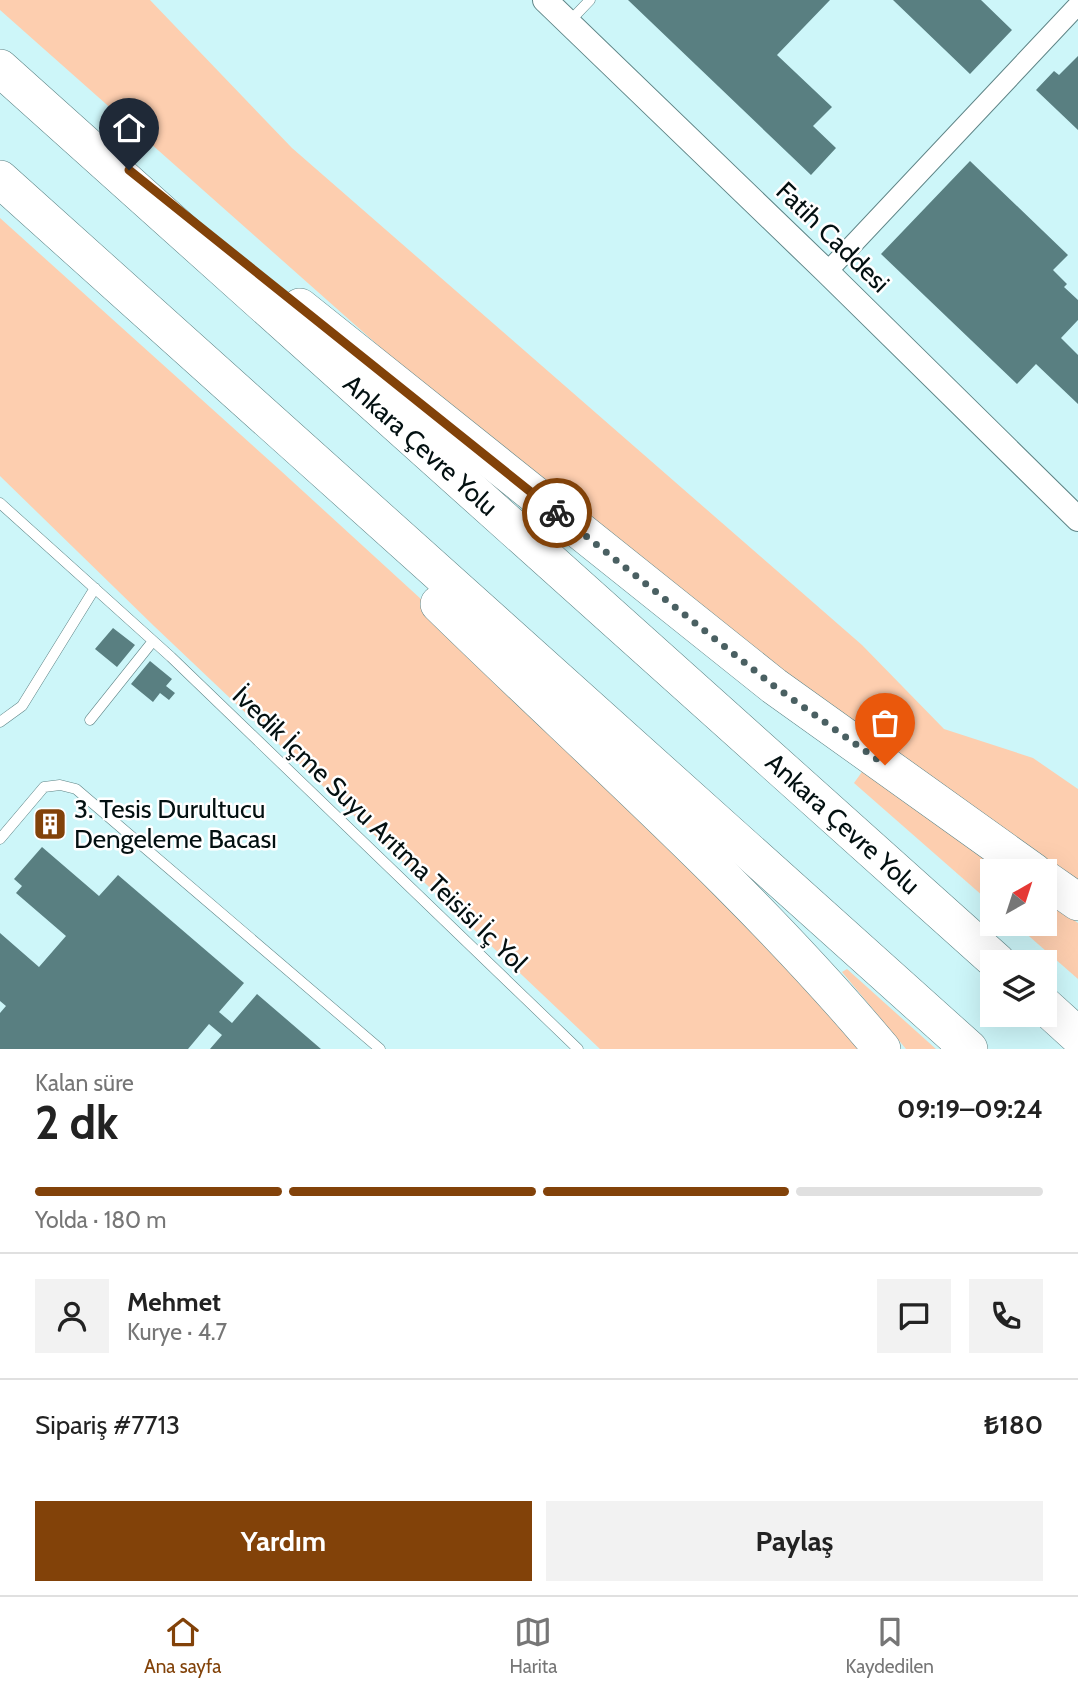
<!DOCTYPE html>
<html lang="tr">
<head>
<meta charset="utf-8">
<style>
  :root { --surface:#fff; --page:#f2f2f2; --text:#222; --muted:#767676; --line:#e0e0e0; --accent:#824209 }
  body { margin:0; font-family:Cabin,sans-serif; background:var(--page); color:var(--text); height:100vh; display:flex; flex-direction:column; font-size:26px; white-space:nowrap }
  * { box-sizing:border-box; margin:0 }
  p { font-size:23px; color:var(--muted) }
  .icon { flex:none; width:38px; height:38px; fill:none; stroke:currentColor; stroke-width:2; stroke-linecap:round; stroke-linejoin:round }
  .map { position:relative; height:1049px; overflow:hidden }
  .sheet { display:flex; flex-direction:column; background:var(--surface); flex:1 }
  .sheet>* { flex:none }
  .needle { width:46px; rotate:39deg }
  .buttons { position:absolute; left:980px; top:859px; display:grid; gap:14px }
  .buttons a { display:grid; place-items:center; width:77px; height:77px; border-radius:0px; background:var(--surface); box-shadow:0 7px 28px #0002; font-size:35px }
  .pin { position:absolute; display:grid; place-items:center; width:60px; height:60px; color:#fff; margin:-72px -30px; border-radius:50% 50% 50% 0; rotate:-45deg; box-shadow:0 0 7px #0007 }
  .pin .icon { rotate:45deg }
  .courier { position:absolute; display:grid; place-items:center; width:70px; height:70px; margin:-35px; border:5px solid #824209; border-radius:50%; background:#fff; color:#222; box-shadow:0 2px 9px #0007 }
  .headline em { font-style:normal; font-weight:700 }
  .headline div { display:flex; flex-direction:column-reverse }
  .headline { display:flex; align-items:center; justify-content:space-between; height:119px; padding:0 35px }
  h1 { font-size:46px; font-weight:700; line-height:52px }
  .bar { display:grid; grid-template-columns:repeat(4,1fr); gap:10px 7px; align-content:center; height:84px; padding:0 35px }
  .bar i { height:9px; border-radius:5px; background:var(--line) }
  .bar .current { background:var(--accent) }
  .bar p { grid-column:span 4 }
  .line { display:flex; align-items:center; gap:18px; padding:0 35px; border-top:2px solid var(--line) }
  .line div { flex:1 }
  .round { display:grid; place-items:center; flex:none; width:74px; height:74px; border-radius:0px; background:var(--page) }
  .primary-button { display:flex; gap:14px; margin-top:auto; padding:14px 35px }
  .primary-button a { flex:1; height:80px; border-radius:0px; background:var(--accent); color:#fff; font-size:28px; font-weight:700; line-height:80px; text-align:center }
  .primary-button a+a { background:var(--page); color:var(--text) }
  .tab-bar { display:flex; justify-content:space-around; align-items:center; height:98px; border-top:2px solid var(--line); background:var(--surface); font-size:19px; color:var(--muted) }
  .tab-bar a { display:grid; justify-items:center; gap:4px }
  .tab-bar .current { color:var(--accent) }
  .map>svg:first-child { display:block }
  .green { fill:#fdceaf }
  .building { fill:#597f81 }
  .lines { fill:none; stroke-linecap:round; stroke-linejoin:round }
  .service-casing { stroke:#5e8486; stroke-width:11 }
  .minor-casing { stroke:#5e8486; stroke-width:21 }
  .tertiary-casing { stroke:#5e8486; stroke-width:26 }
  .motorway-casing { stroke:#5e8486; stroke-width:38 }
  .service { stroke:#fff; stroke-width:10 }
  .minor { stroke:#fff; stroke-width:19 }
  .tertiary { stroke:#fff; stroke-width:24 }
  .motorway { stroke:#fff; stroke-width:37 }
  .done { stroke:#4a6062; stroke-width:7; stroke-dasharray:0 12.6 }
  .route { stroke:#824209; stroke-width:9 }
  .labels { text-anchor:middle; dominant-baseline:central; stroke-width:5; stroke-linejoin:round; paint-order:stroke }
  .street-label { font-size:26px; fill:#031011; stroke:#fff }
  .poi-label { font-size:26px; fill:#031011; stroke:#fff; text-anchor:start }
</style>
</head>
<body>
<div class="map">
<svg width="1078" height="1049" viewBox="0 0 1078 1049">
  <rect width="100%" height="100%" fill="#cdf6f9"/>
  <path class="green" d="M0 0H150L292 148 862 645 944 729 1033 758 1078 789V881L849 723 566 512 0 10Z
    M0 218 281 471 562 728 869 1049H600L154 626 0 476Z
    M864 769 1007 871 992 872V904L854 783Z
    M1045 899 1078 923V979L1015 924H1045Z
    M847 969 936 1049H906L842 972Z"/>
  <path class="building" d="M628 0H830L777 55 832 107 813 126 836 148 811 175Z
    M893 0H981L1012 30 970 74Z
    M1078 56V130L1036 90 1054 71 1059 75Z
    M970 161 1068 255 1053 270 1067 284 1064 287 1078 300V320L1061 338 1078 355V404L1036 364 1017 384 881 254Z
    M113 628 135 645 117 667 95 649Z
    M150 661 172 679 166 686 175 693 169 700 160 693 153 702 131 684Z
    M46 816 59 827 55 832 41 821Z
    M42 847 99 896 118 875 244 983 219 1012 232 1023 257 994 321 1049H210L222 1035 209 1024 188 1049H0V1013L6 1006 0 1001V933L39 967 66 936 16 893 22 886 14 879Z"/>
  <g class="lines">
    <defs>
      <path id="service" d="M569 22 590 0
        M0 503 171 657 578 1049
        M90 720 153 641
        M0 722 22 706 95 588
        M0 839 44 787 60 785 76 789 380 1049"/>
      <path id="minor" d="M827 272 1078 5"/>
      <path id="tertiary" d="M545 0 827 272 1078 519"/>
      <g id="motorway">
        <path id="s1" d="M0 68 997 962"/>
        <path d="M0 179 969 1049"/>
        <path d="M300 307 774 686 1034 872"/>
        <path d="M439 604C588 750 748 889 882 1049"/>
        <path d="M1045 879 1078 902"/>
        <path d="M1045 1006 1078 1036"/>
      </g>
    </defs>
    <use href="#service" class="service-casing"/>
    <use href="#minor" class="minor-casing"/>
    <use href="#tertiary" class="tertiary-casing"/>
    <use href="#motorway" class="motorway-casing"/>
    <use href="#service" class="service"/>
    <use href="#minor" class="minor"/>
    <use href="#tertiary" class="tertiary"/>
    <use href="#motorway" class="motorway"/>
  </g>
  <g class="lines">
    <path class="done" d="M557 513 774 686 885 765"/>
    <path class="route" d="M129 170 557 513"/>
  </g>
  <defs>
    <symbol id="building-square" viewBox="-11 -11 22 22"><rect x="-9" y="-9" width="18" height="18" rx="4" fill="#824209" stroke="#fff"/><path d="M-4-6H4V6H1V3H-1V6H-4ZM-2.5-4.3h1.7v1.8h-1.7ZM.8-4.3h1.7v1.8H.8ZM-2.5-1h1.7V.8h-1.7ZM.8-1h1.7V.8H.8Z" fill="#fff"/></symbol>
  </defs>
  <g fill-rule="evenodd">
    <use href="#building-square" x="31" y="805" width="38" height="38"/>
  </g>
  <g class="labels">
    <g class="street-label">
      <text transform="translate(833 237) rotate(44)">Fatih Caddesi</text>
      <text stroke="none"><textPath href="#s1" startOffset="565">Ankara Çevre Yolu</textPath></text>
      <text stroke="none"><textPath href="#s1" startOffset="1132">Ankara Çevre Yolu</textPath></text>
      <text transform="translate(380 829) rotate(44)">İvedik İçme Suyu Arıtma Teisisi İç Yol</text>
    </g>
    <g class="poi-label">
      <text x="74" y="809">3. Tesis Durultucu<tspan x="74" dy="30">Dengeleme Bacası</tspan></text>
    </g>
  </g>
</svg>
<div class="buttons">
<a><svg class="needle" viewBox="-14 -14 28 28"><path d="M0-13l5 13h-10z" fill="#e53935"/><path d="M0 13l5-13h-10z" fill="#767676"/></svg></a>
<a><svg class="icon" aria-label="layers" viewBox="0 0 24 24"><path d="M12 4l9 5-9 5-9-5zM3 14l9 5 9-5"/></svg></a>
</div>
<div class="pin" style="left:885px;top:765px;background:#ea580c"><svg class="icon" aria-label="bag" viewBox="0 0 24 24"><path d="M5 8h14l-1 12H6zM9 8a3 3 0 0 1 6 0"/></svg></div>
<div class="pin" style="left:129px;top:170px;background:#1f2937"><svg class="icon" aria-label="home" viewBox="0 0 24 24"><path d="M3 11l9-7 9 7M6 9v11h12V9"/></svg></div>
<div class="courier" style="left:557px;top:513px"><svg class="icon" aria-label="bike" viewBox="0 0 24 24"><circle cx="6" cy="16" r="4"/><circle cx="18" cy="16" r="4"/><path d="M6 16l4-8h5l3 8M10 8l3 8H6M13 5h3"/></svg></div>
</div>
<section class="sheet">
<div class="headline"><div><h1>2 dk</h1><p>Kalan süre</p></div><em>09:19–09:24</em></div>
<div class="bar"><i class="current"></i><i class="current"></i><i class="current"></i><i></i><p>Yolda · 180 m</p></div>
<div class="line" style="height:126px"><a class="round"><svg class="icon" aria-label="person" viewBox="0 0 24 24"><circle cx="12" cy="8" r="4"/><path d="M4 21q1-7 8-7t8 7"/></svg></a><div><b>Mehmet</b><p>Kurye · 4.7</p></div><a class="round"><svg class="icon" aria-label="chat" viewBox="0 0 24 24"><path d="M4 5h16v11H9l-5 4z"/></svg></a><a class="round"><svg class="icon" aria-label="phone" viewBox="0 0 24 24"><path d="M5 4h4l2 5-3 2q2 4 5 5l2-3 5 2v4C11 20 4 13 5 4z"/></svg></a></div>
<div class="line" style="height:91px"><div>Sipariş #7713</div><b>₺180</b></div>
<div class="primary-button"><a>Yardım</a><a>Paylaş</a></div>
</section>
<nav class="tab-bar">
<a class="current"><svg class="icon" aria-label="home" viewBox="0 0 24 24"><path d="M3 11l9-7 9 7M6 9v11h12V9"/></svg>Ana sayfa</a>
<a><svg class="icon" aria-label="map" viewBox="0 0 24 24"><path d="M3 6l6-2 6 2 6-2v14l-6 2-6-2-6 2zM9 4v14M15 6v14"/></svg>Harita</a>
<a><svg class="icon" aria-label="saved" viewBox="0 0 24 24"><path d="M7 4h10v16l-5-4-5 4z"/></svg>Kaydedilen</a>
</nav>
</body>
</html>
